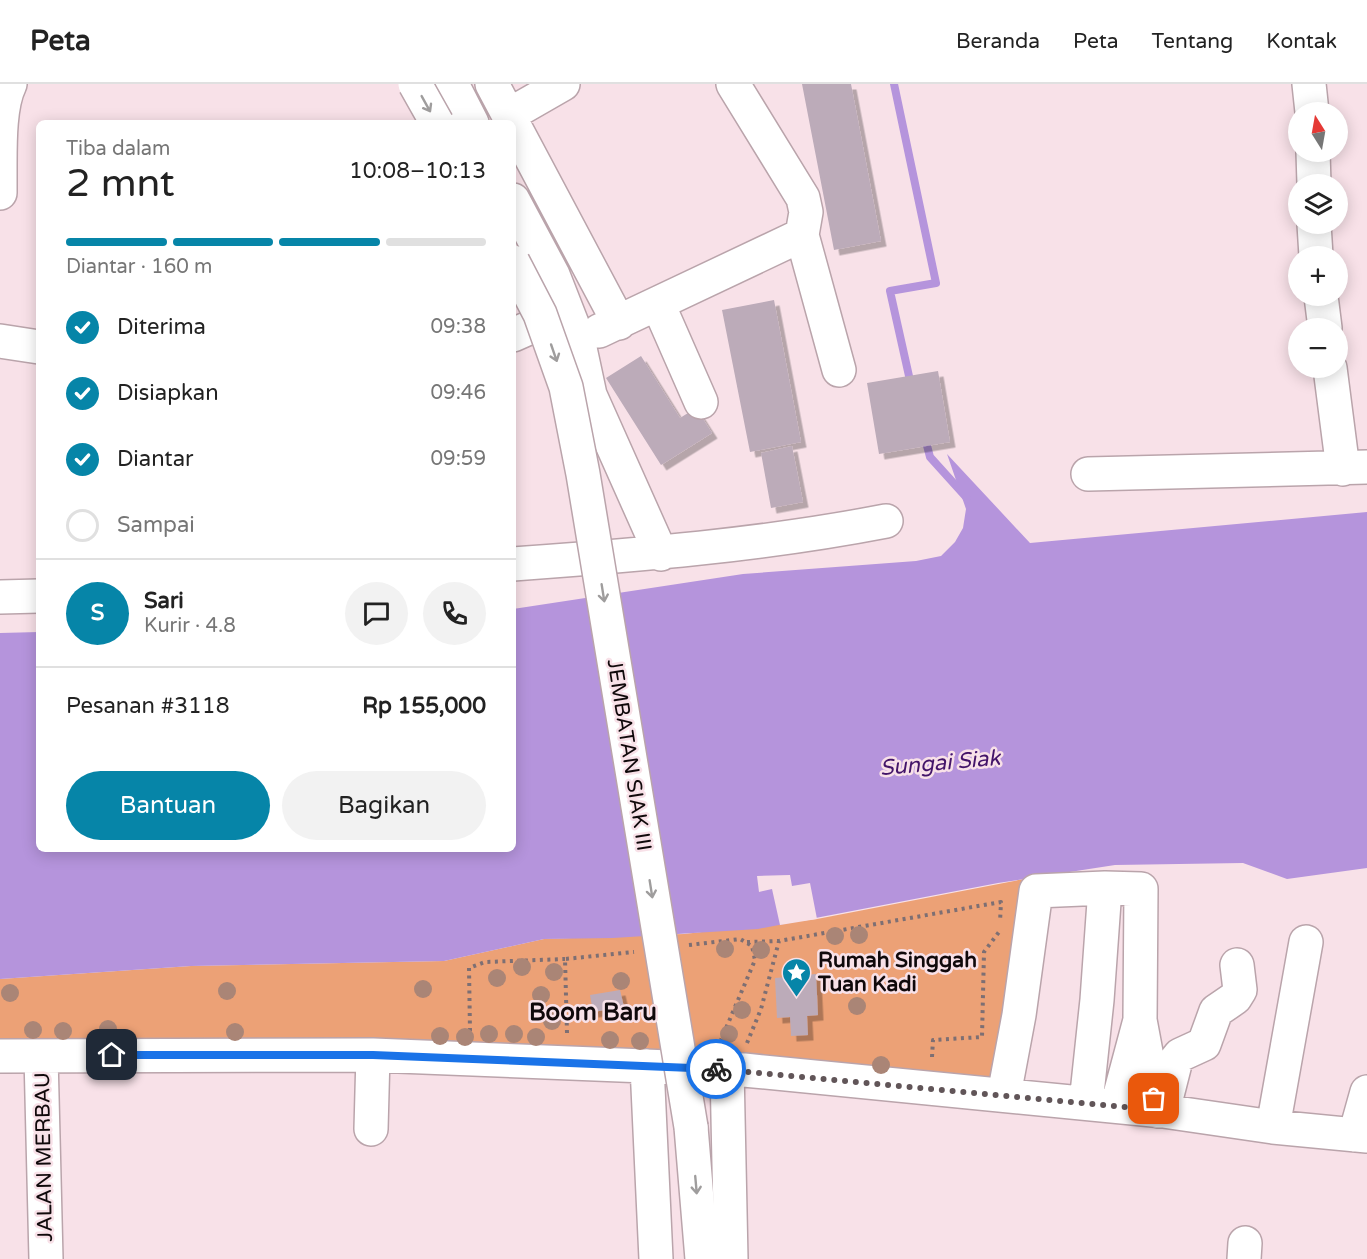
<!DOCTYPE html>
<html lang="id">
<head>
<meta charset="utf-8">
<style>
  :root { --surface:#fff; --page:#f2f2f2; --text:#222; --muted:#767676; --line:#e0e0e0; --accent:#0685a8 }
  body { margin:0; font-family:"Varela Round",sans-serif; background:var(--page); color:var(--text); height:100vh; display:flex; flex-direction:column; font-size:22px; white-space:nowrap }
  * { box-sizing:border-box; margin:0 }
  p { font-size:20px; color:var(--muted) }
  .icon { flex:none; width:33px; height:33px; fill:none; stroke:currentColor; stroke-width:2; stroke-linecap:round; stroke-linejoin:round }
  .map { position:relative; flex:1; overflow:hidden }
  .sheet { position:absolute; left:36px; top:36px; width:480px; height:732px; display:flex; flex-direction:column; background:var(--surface); border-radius:9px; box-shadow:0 3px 15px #0003 }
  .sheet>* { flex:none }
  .needle { width:39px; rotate:349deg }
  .buttons { position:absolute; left:1288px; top:18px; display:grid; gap:12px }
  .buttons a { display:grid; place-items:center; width:60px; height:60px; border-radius:50%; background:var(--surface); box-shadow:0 3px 15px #0003; font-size:30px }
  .pin { position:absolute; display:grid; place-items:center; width:51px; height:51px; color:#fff; margin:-26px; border-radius:12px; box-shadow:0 3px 9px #0006 }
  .courier { position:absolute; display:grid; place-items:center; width:60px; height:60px; margin:-30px; border:4px solid #1a73e8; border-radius:50%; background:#fff; color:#222; box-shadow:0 2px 8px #0007 }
  .headline em { font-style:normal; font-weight:600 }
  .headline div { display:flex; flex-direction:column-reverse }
  .headline { display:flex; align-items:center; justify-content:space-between; height:102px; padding:0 30px }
  h1 { font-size:39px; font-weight:600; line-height:45px }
  .bar { display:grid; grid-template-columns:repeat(4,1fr); gap:9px 6px; align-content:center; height:72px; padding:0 30px }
  .bar i { height:8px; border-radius:4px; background:var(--line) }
  .bar .active { background:var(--accent) }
  .bar p { grid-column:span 4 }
  .line { display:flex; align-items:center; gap:15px; padding:0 30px; border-top:2px solid var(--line) }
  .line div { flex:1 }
  .round { display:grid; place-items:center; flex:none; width:63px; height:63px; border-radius:32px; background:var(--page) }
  ol { padding:0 30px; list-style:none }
  li { display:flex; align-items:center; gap:18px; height:66px }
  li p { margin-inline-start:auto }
  li .icon { padding:6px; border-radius:50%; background:var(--accent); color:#fff; stroke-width:4 }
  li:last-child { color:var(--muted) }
  li i { width:33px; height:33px; border:3px solid var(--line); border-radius:50% }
  .action { display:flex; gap:12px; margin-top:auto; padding:12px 30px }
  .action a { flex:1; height:69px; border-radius:36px; background:var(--accent); color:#fff; font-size:24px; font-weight:600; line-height:69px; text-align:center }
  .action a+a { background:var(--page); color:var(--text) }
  header { display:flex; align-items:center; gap:36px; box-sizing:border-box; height:84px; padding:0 30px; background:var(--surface); border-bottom:2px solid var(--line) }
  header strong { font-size:28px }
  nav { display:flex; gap:33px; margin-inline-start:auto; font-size:21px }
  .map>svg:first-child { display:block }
  .green { fill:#eca176 }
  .water { fill:#b594dc }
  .pier { fill:#f8e1e8 }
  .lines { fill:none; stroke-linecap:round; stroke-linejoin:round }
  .stream { stroke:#b594dc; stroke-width:8 }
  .building { fill:#bcabb9; filter:url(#shadow) }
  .minor-casing { stroke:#baa4ab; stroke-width:36 }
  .major-casing { stroke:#baa4ab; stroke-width:36 }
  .path { stroke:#7d6f73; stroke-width:4; stroke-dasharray:3 4.5; stroke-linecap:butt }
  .minor { stroke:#fff; stroke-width:33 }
  .major { stroke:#fff; stroke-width:33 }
  .major-bridge-casing { stroke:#baa4ab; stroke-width:36; stroke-linecap:butt }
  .major-bridge { stroke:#fff; stroke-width:33 }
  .tree { fill:#aa8576 }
  .oneway { stroke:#9f9d9d }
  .done { stroke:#615558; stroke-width:6; stroke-dasharray:0 10.8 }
  .route { stroke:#1a73e8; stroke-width:8 }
  .labels { text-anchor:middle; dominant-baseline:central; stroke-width:5; stroke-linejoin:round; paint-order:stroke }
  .street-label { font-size:21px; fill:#10090b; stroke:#f8e1e8 }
  .poi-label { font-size:21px; font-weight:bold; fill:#10090b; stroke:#f8e1e8; text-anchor:start }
  .water-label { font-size:22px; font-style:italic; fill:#431469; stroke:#f8e1e8 }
  .quarter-label { font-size:24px; font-weight:bold; fill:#10090b; stroke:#f8e1e8 }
</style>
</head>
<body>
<header>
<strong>Peta</strong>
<nav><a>Beranda</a><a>Peta</a><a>Tentang</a><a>Kontak</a></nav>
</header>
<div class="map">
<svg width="1367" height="1175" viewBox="0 0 1367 1175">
  <defs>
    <filter id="shadow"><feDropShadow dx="5.5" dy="5.5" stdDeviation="0" flood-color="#0004"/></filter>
  </defs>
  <rect width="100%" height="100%" fill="#f8e1e8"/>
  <path class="green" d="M1029 794 998 997 567 962 0 957V895L191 882 444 877 544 855 684 850 817 835Z"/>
  <path class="water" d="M947 370 1030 459 1367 428V784L1287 795 1243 779 1115 781 998 799 758 845 613 854 544 855 444 877 191 882 0 895V549L39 548V765H513V525L743 490 916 477 941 472 955 458 963 444 966 425Z"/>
  <path class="pier" d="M790 791 792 802 810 799 817 835 780 841 772 805 759 808 757 792Z"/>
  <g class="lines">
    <path class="stream" d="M894 0 936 199 890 207 911 301
      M925 354 930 373 967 414"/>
  </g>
  <path class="building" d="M802 0H851L881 157 834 166Z
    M774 216 801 358 750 368 722 226Z
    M641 272 680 334 696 324 712 349 661 381 606 294Z
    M938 287 950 358 879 370 867 299Z
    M792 362 803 418 771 424 761 369Z
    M803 878 804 891 816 890 818 931 807 932 808 951 791 952 790 933 777 934 775 894 787 893 786 879Z
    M620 906 624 923 593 928 590 911Z"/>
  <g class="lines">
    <defs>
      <path id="minor" d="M452 0 472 39
        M492 0 619 239
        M733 0 803 114 806 128 802 151 839 286
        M1309 0 1312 28
        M509 31 563 0
        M1313 68 1314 100
        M0 81C0 56 0 20 10 0
        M0 81V109
        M513 116 553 191 578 255 590 311 661 470
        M1314 140 1316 172
        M1321 212 1325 244
        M658 220 701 318
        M599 247 802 151
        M513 251 567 227
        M0 257 39 263
        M1330 284 1343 385
        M1088 390 1367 383
        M513 480C638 471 762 461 886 437
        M0 513 39 512
        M1105 804 1141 805 1140 936
        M0 972 373 971 744 986 1163 1027 1273 1043 1367 1052
        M41 972 46 1175
        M647 982 656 1175
        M727 985 731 1175
        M1004 1011 1019 931 1036 807 1105 804 1097 916 1086 1019
        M1117 1022 1140 936 1157 1027
        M1163 1027 1176 976 1180 971 1204 960 1216 927 1235 914 1240 906 1237 881
        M1273 1043 1306 858
        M371 1045 373 971
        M1355 1051 1367 1008
        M1244 1175 1245 1159"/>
      <path id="major" d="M691 1043 702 1175"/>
    </defs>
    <use href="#minor" class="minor-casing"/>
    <use href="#major" class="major-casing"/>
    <path class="path" d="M747 858 779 857 1001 818 1000 838
      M689 861 740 855 752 862 755 876 721 956
      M470 947 469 884 485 878 565 875
      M567 949 565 875 634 868
      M747 959 761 925 779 857
      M932 973 933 956 982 953 984 868 999 848"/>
    <use href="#minor" class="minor"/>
    <use href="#major" class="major"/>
    <defs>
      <path id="major-bridge" d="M415 0 437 39
        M513 178 540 230 566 303 583 390 691 1043"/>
    </defs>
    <use href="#major-bridge" class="major-bridge-casing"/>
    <use href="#major-bridge" class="major-bridge"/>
  </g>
  <g class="tree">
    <circle cx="859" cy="851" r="9"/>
    <circle cx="835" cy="852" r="9"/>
    <circle cx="725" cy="865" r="9"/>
    <circle cx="761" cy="866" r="9"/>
    <circle cx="522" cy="883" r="9"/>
    <circle cx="554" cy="888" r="9"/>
    <circle cx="497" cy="894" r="9"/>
    <circle cx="621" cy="897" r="9"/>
    <circle cx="423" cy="905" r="9"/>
    <circle cx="227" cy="907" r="9"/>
    <circle cx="10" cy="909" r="9"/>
    <circle cx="541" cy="911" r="9"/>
    <circle cx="857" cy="922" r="9"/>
    <circle cx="742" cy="926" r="9"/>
    <circle cx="552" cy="937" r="9"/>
    <circle cx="108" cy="945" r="9"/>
    <circle cx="33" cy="946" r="9"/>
    <circle cx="63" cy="947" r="9"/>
    <circle cx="235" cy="948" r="9"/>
    <circle cx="489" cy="950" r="9"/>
    <circle cx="514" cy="950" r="9"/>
    <circle cx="729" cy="950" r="9"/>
    <circle cx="440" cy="952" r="9"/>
    <circle cx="465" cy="953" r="9"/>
    <circle cx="536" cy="953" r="9"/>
    <circle cx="610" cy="956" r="9"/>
    <circle cx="640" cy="957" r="9"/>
    <circle cx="881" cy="981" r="9"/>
  </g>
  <defs><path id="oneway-shaft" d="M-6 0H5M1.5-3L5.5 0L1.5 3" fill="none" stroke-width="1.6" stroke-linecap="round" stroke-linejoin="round" transform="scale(1.5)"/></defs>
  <g class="oneway">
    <use href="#oneway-shaft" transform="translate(426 20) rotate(61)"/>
    <use href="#oneway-shaft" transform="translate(554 269) rotate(71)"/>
    <use href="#oneway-shaft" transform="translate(603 509) rotate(81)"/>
    <use href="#oneway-shaft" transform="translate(651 805) rotate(81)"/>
    <use href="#oneway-shaft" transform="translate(696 1101) rotate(85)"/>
  </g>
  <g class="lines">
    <path class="done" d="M716 985 1157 1026 1154 1015"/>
    <path class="route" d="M112 971H373L716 985"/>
  </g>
  <defs>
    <symbol id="sight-pin" viewBox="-11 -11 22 30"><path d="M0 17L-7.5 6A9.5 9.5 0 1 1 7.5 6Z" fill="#0685a8" stroke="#f8e1e8"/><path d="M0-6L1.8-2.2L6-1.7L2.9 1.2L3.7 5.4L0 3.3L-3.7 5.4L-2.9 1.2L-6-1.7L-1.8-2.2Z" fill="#fff"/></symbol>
  </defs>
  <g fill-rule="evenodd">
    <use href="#sight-pin" x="780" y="872" width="33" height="45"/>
  </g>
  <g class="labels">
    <g class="street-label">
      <text transform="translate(629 671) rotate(81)">JEMBATAN SIAK III</text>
      <text transform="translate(44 1073) rotate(-91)">JALAN MERBAU</text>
    </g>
    <g class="poi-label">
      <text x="818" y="876">Rumah Singgah<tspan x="818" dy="24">Tuan Kadi</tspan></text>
    </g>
    <g class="water-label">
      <text transform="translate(940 679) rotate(-5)">Sungai Siak</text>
    </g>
    <g class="quarter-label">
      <text x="593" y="928">Boom Baru</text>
    </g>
  </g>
</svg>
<div class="buttons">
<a><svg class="needle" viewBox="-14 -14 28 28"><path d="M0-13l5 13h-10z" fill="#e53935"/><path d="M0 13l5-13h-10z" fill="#767676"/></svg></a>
<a><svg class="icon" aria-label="layers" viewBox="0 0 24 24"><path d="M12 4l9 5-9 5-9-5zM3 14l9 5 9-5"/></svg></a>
<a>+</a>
<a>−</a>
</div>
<div class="pin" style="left:1154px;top:1015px;background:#ea580c"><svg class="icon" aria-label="bag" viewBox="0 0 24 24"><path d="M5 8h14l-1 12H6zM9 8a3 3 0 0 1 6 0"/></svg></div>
<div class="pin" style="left:112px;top:971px;background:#1f2937"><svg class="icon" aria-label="home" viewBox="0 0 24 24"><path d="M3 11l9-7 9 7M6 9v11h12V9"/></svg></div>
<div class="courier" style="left:716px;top:985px"><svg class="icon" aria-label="bike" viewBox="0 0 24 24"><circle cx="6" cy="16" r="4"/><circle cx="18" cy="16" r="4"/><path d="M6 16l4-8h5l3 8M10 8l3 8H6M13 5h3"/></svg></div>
<section class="sheet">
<div class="headline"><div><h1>2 mnt</h1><p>Tiba dalam</p></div><em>10:08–10:13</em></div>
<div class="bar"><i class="active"></i><i class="active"></i><i class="active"></i><i></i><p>Diantar · 160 m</p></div>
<ol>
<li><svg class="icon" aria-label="check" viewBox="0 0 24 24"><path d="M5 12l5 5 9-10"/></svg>Diterima<p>09:38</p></li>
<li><svg class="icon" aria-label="check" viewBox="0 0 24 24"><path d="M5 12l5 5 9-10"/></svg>Disiapkan<p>09:46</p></li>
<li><svg class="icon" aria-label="check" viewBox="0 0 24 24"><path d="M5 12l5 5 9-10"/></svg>Diantar<p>09:59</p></li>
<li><i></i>Sampai</li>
</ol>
<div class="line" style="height:108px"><b class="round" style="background:var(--accent);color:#fff">S</b><div><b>Sari</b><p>Kurir · 4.8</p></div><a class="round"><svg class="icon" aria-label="chat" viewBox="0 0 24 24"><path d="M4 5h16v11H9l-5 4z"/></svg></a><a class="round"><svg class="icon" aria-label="phone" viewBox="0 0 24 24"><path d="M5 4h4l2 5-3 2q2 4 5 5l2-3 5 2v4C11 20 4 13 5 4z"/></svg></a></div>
<div class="line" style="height:78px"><div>Pesanan #3118</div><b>Rp 155,000</b></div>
<div class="action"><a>Bantuan</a><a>Bagikan</a></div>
</section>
</div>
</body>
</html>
